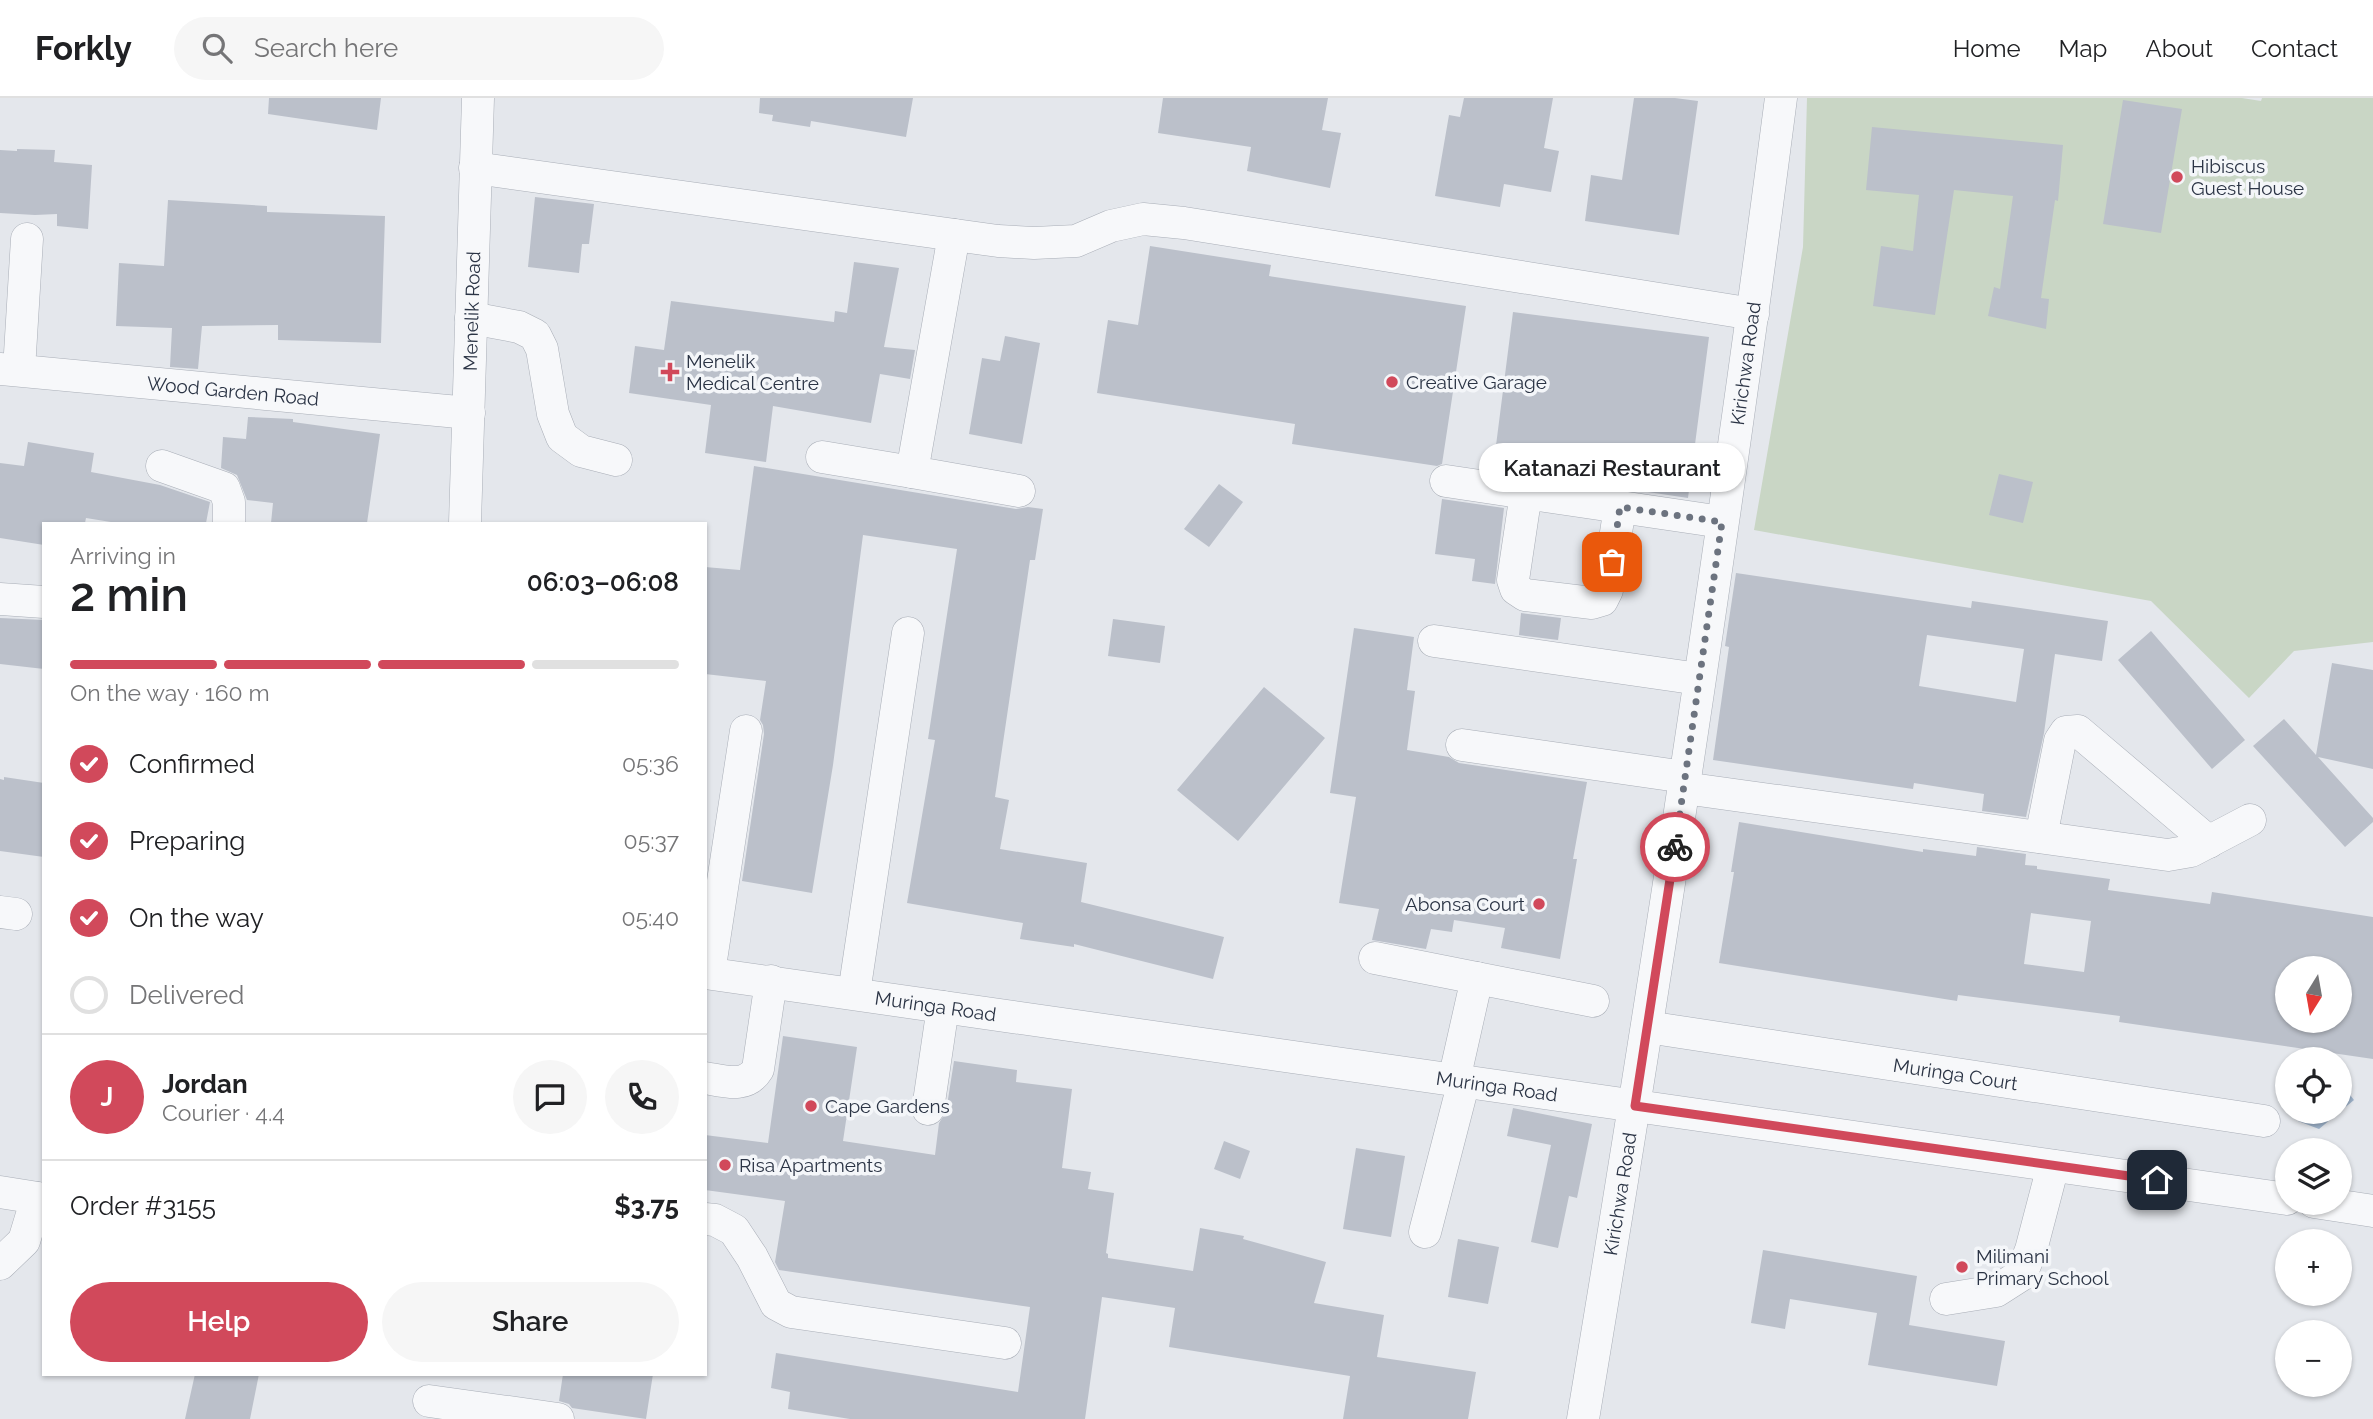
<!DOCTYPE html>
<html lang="en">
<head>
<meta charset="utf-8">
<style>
  :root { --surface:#fff; --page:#f6f6f6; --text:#202124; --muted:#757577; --line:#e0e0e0; --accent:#d1495b }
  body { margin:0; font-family:Raleway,sans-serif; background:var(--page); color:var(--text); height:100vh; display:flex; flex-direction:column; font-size:26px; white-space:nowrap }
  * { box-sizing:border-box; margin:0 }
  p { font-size:23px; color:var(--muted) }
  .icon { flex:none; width:38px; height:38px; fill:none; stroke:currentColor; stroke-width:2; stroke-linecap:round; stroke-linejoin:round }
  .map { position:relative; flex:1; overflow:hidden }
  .panel { position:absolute; left:42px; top:424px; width:665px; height:854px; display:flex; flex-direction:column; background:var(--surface); border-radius:0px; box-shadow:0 2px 5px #0004 }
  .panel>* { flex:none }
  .needle { width:46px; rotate:191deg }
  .tools { position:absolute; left:2275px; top:858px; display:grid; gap:14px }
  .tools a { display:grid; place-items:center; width:77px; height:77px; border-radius:50%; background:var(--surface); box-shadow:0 2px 5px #0004; font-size:35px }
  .pin { position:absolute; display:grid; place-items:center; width:60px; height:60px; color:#fff; margin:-30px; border-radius:14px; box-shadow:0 4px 10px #0006 }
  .courier { position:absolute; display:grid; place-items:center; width:70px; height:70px; margin:-35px; border:5px solid #d1495b; border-radius:50%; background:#fff; color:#222; box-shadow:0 2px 9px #0007 }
  .bubble { position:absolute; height:49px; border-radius:24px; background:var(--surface); box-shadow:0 2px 5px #0004; font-size:23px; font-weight:600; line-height:49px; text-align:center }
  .overview em { font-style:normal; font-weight:600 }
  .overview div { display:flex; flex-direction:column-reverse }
  .overview { display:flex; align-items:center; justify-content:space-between; height:119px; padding:0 28px }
  h1 { font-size:46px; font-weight:600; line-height:52px }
  .bar { display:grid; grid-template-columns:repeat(4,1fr); gap:10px 7px; align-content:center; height:84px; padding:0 28px }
  .bar i { height:9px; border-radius:5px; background:var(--line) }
  .bar .selected { background:var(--accent) }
  .bar p { grid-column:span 4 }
  .line { display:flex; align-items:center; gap:18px; padding:0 28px; border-top:2px solid var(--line) }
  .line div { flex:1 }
  .round { display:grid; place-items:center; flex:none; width:74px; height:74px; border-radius:37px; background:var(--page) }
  ol { padding:0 28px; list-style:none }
  li { display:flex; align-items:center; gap:21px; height:77px }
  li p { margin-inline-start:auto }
  li .icon { padding:7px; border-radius:50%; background:var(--accent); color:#fff; stroke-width:4 }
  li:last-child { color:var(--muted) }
  li i { width:38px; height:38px; border:4px solid var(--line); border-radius:50% }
  .cta { display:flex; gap:14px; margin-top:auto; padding:14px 28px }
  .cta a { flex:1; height:80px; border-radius:42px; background:var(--accent); color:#fff; font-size:28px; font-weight:600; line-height:80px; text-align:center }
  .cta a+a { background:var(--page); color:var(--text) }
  header { display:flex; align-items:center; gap:42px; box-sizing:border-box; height:98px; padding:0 35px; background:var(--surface); border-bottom:2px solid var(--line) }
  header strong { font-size:33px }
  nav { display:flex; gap:38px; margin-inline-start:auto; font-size:24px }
  .search { width:490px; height:63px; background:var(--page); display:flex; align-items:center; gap:18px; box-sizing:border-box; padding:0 24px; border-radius:38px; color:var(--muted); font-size:26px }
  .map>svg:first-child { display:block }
  .green { fill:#c9d6c5 }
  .water { fill:#9fb4cc }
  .building { fill:#bbc0ca; fill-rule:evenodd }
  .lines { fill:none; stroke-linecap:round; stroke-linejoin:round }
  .minor-casing { stroke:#a9aeb7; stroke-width:33 }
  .minor { stroke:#f7f8fa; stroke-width:32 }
  .done { stroke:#6c737f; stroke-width:7; stroke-dasharray:0 12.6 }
  .route { stroke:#d1495b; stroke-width:9 }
  .poi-dot { fill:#d1495b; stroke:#f4f6f9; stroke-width:2.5 }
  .labels { text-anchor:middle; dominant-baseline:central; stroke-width:7; stroke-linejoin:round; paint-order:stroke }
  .poi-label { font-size:19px; fill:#2b3445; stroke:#f4f6f9; text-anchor:start }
  .street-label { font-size:19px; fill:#2b3445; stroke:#f4f6f9 }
</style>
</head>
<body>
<header>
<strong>Forkly</strong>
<div class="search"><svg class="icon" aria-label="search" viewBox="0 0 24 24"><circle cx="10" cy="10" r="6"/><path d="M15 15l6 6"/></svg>Search here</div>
<nav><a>Home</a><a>Map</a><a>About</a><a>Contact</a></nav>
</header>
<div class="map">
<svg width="2373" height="1321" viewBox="0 0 2373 1321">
  <rect width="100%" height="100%" fill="#e4e7ec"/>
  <path class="green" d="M1807 0H2242L2261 3 2262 0H2373V544L2294 553 2249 600 2151 503 1754 432 1803 149Z"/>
  <path class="water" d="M2340 984 2354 1002 2319 1031 2298 1023V1013H2340Z"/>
  <path class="building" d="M269 0H381L377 32 268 16Z
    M760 0H913L906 39 811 23 810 29 772 23 773 17 759 15Z
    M1163 0H1328L1322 32 1341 35 1330 90 1247 73 1251 49 1158 35Z
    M1464 0H1553L1544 50 1559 53 1551 94 1504 86 1500 109 1435 98 1449 17 1460 19Z
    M1634 0H1675L1698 3 1679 137 1585 123 1591 77 1622 82Z
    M2123 2 2182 11 2161 135 2103 126Z
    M1872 29 2063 47 2058 103 2055 102 2041 200 2049 201 2046 231 1988 218 1994 189 2000 191 2013 98 1954 92 1935 217 1873 208 1881 148 1913 153 1919 97 1866 92Z
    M17 51 55 52 54 64 92 67 88 131 57 128V116L35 117 0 115V52L17 53Z
    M535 99 594 106 589 146H582L579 175 528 169Z
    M168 102 267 108V114L385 118 381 245 278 242V227L202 228 198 271 170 269 172 230 116 228 119 165 164 168Z
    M1150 148 1271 167 1269 178 1466 208 1442 366 1437 368 1292 346 1295 326 1097 295 1108 222 1138 227Z
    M854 164 899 170 884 249 915 252 910 281 880 276 871 325 773 308 766 364 705 355 711 307 629 295 635 248 664 252 671 203 834 224 835 213 847 215Z
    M1513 214 1709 239 1688 400 1493 371Z
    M1005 238 1040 245 1022 346 969 336 982 260 1000 263Z
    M248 319 293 321V324L380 336 367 425H271L273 405 247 402 237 377 221 370 223 339 246 341Z
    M28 344 94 355 91 374 160 387 210 404 206 425H117L86 420 85 425H44V447L0 440V365L24 368Z
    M754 368 1016 411 1028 409 1043 411 1035 462H1030L995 699 1009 702 1000 751 1087 765 1081 804 1224 839 1213 881 1074 846V849L1020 841 1023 825 907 805 935 642 928 641 957 451 863 437 833 667 812 795 742 783 764 636 763 627 760 622 766 583 705 576V469L740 472Z
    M1999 376 2033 384 2023 425 1989 417Z
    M1219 386 1243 404 1209 449 1184 431Z
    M1442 401 1504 410 1495 486 1472 483 1475 461 1435 456Z
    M1736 475 1971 510 1972 503 2108 523 2102 563 2055 556 2044 635 2026 719 1982 713 1984 696 1914 685 1913 691 1713 662 1729 549 1725 548ZM1927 537 2024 551 2016 604 1919 588Z
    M1521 515 1561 520 1558 542 1519 537Z
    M0 520 44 522V571L0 566Z
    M1113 521 1165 528 1160 565 1108 558Z
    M1354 530 1414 539 1407 592 1415 593 1407 652 1449 659 1459 665 1587 684 1573 761H1577L1560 861 1501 850 1505 830 1454 822 1452 834 1431 831 1426 851 1372 842 1379 811 1339 805 1356 699 1330 695Z
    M2151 533 2245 642 2212 671 2118 562Z
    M2332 565 2373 572V671L2318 659 2373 720V724L2345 749 2253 648 2284 621 2316 657Z
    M1264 589 1325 640 1238 743 1177 692Z
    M4 679 44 685V759L0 753V681L4 682Z
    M1739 724 1923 754V751L1976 758 1977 749 2026 756 2025 767 2037 768V771L2110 781 2108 792 2210 806 2212 794 2373 819V961L2119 924 2120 918 1958 897 1957 903 1719 865 1734 774H1731ZM2031 815 2091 823 2084 874 2024 866ZM2287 870H2340V922H2287Z
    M783 938 857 949 843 1043 935 1057 939 1025 946 1014 954 963 1017 972 1016 984 1072 991 1062 1070 1091 1074 1088 1091 1114 1095 1106 1155 1108 1156V1160L1193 1173 1200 1130 1244 1138 1243 1141 1326 1164 1314 1205 1384 1217 1377 1259 1476 1274 1468 1321H1343L1350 1278 1169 1249 1175 1210 1102 1199 1085 1321H850L788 1311 790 1294 771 1290 776 1255 1018 1294 1030 1209 779 1172 775 1164 785 1103 705 1092V1037L768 1045Z
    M1513 1010 1592 1026 1577 1100 1569 1098 1558 1150 1531 1144 1551 1047 1507 1038Z
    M1224 1043 1250 1053 1240 1081 1214 1071Z
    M1356 1050 1405 1058 1391 1139 1343 1131Z
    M1458 1141 1499 1149 1488 1206 1448 1199Z
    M1763 1152 1917 1178 1909 1227 2005 1243 1997 1288 1868 1267 1877 1215 1790 1201 1785 1231 1751 1225Z
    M195 1276H259L250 1321H185Z
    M563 1276H653L646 1321 572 1310 569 1306 559 1303Z"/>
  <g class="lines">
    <defs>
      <g id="minor">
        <path d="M475 70 998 143 1034 145 1076 143 1111 128 1143 121 1184 125 1753 216"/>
        <path d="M954 137 912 374 1019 393"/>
        <path d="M471 220 519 229 535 237 542 251 553 316 562 339 581 353 616 362"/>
        <path id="s1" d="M0 271 469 315"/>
        <path d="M19 272 27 141"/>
        <path d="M822 359 912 374"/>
        <path d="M162 368 224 390 229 404V425"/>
        <path d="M1446 383 1526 395"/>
        <path d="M1620 409 1607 492 1602 502 1592 505 1525 497 1516 491 1513 482 1526 395 1722 424"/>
        <path id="s2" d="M465 425 478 0"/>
        <path d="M0 501 44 504"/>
        <path d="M1434 543 1699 581"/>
        <path d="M1462 647 1685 679"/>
        <path d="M1684 690 2168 757 2191 753 2250 722"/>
        <path d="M2041 739 2060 643 2066 634 2078 633 2209 744"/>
        <path d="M0 814 16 816"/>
        <path d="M1375 860 1593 903"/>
        <path id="s3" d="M705 875 2287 1101"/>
        <path d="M709 875 746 633"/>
        <path d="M854 895 908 535"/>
        <path id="s4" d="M1647 929 2264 1023"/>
        <path d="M705 980C724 983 746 991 758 971L771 883"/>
        <path d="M1454 982 1477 880"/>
        <path d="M928 1011 943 909"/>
        <path d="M0 1094 44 1101"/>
        <path d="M2314 1104 2373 1113"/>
        <path d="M705 1121 715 1122 734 1132 752 1159 776 1206 791 1214 1005 1245"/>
        <path d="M1425 1134 1464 983"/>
        <path d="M0 1166 24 1143 37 1100"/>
        <path d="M1946 1201 1996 1193 2021 1177 2031 1152 2053 1068"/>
        <path d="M429 1303 558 1321"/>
        <path id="s5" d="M1583 1321C1656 882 1724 442 1781 0"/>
      </g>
    </defs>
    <use href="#minor" class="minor-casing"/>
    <use href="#minor" class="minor"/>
  </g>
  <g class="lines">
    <path class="done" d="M1612 464 1620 409 1722 424 1675 749"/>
    <path class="route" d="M1675 749 1635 1008 2157 1082"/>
  </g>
  <g class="poi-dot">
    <circle cx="2177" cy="79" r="7"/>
    <path d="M666.5 263.5h7v7h7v7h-7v7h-7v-7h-7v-7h7z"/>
    <circle cx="1392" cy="284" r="7"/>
    <circle cx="1539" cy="806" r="7"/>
    <circle cx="811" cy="1008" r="7"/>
    <circle cx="725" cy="1067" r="7"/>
    <circle cx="1962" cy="1169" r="7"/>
  </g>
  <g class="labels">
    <g class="poi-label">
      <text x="2191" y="68">Hibiscus<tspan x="2191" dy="22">Guest House</tspan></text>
      <text x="686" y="263">Menelik<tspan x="686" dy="22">Medical Centre</tspan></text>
      <text x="1406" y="284">Creative Garage</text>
      <text x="1525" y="806" text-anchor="end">Abonsa Court</text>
      <text x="825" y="1008">Cape Gardens</text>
      <text x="739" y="1067">Risa Apartments</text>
      <text x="1976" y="1158">Milimani<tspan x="1976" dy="22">Primary School</tspan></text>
    </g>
    <g class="street-label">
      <text stroke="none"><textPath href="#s2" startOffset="212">Menelik Road</textPath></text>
      <text stroke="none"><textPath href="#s5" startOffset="1068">Kirichwa Road</textPath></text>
      <text stroke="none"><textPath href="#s1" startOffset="234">Wood Garden Road</textPath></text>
      <text stroke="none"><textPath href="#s3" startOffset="233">Muringa Road</textPath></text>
      <text stroke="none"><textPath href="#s4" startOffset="312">Muringa Court</textPath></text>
      <text stroke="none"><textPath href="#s3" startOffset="800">Muringa Road</textPath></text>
      <text stroke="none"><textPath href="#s5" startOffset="228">Kirichwa Road</textPath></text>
    </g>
  </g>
</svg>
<div class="tools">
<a><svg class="needle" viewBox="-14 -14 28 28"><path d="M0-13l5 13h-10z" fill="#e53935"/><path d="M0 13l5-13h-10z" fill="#757577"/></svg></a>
<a><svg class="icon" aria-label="locate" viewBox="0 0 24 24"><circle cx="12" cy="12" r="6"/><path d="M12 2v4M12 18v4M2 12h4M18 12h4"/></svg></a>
<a><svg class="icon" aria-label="layers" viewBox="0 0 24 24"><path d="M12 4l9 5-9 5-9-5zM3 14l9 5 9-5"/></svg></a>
<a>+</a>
<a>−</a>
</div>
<div class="pin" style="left:1612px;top:464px;background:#ea580c"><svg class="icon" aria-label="bag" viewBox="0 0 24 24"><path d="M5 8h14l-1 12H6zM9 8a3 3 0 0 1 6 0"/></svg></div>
<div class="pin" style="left:2157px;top:1082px;background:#1f2937"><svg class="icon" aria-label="home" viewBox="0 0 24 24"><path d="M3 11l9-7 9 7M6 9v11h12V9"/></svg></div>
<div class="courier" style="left:1675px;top:749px"><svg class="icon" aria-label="bike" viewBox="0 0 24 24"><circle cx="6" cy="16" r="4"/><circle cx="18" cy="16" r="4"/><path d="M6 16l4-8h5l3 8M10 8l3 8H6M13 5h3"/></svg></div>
<div class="bubble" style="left:1479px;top:345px;width:266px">Katanazi Restaurant</div>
<section class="panel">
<div class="overview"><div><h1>2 min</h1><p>Arriving in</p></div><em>06:03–06:08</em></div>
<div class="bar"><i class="selected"></i><i class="selected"></i><i class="selected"></i><i></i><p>On the way · 160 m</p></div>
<ol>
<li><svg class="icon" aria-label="check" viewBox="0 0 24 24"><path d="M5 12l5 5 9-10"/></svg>Confirmed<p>05:36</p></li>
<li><svg class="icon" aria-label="check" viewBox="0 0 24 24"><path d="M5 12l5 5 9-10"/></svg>Preparing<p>05:37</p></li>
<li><svg class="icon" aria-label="check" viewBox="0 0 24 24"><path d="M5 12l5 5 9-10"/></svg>On the way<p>05:40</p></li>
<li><i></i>Delivered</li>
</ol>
<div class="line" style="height:126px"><b class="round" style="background:var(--accent);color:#fff">J</b><div><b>Jordan</b><p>Courier · 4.4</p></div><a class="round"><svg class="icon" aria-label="chat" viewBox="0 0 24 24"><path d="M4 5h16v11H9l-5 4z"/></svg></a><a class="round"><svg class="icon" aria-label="phone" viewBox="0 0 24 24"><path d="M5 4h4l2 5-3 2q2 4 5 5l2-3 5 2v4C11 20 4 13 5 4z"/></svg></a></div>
<div class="line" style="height:91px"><div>Order #3155</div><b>$3.75</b></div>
<div class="cta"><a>Help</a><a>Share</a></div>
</section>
</div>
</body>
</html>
